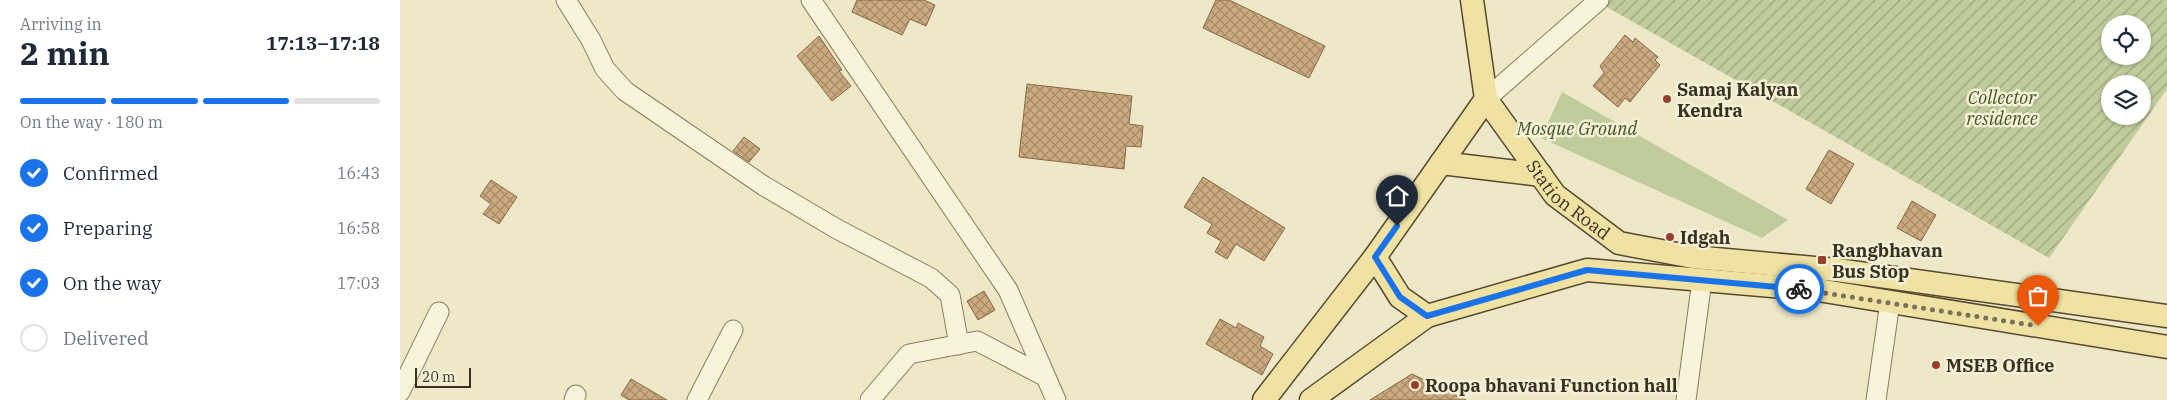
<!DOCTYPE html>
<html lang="en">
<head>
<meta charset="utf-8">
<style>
  :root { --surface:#fff; --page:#f2f2f3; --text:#1f2937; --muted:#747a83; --line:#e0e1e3; --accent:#1a73e8 }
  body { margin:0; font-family:"IBM Plex Serif",serif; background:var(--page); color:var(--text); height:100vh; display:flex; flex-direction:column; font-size:19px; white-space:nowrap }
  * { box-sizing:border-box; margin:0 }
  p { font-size:16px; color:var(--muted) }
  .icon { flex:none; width:28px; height:28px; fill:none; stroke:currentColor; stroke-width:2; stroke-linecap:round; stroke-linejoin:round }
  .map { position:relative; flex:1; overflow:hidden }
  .details { display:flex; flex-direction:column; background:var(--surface); width:400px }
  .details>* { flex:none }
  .fabs { position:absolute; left:1701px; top:15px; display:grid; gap:10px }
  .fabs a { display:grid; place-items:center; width:50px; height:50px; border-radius:50%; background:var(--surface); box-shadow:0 1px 4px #0004; font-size:25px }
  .scale { position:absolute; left:15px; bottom:12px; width:56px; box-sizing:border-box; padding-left:5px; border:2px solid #3b3121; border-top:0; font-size:14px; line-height:18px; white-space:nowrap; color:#3b3121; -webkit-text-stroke:4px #f5f1d8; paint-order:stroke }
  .pin { position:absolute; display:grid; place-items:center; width:42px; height:42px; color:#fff; margin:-51px -21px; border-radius:50% 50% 50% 0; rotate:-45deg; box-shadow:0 0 5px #0007 }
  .pin .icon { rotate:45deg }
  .courier { position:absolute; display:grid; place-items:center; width:50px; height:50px; margin:-25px; border:4px solid #1a73e8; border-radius:50%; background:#fff; color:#222; box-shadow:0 1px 6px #0007 }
  .summary em { font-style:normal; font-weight:800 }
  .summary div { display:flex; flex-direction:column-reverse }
  .summary { display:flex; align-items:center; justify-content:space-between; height:85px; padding:0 20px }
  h1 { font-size:32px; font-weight:800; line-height:38px }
  .bar { display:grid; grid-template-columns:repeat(4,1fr); gap:8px 5px; align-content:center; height:60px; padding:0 20px }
  .bar i { height:6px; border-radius:4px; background:var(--line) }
  .bar .current { background:var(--accent) }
  .bar p { grid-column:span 4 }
  ol { padding:0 20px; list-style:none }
  li { display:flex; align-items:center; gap:15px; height:55px }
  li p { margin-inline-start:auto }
  li .icon { padding:5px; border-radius:50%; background:var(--accent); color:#fff; stroke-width:4 }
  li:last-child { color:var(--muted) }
  li i { width:28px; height:28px; border:2px solid var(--line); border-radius:50% }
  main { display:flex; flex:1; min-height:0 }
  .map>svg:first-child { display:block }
  .park { fill:#c0cc9c }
  .garden { fill:url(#garden-furrows); fill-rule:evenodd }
  .building { fill:url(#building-cross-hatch); stroke:#886944 }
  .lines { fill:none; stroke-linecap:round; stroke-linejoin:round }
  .minor-casing { stroke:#8a7c5e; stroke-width:21 }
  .major-casing { stroke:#584931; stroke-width:25 }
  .minor { stroke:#f8f4dc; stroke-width:19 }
  .major { stroke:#efe2a2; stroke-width:22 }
  .done { stroke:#7a715c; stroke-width:5; stroke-dasharray:0 9 }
  .route { stroke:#1a73e8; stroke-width:6 }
  .poi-dot { fill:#983e2f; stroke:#f5f1d8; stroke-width:2 }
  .labels { text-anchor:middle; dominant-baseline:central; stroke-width:5; stroke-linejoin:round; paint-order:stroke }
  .poi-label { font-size:18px; font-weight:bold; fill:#3b3121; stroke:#f5f1d8; text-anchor:start }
  .park-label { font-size:18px; font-style:italic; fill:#445728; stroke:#f5f1d8 }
  .street-label { font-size:18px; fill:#3b3121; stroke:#f5f1d8 }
</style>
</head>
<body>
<main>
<section class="details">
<div class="summary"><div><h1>2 min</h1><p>Arriving in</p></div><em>17:13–17:18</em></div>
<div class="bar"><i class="current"></i><i class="current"></i><i class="current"></i><i></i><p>On the way · 180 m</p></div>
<ol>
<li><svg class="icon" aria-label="check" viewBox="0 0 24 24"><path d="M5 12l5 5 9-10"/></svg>Confirmed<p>16:43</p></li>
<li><svg class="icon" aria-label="check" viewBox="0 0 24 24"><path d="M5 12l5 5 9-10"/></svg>Preparing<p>16:58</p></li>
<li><svg class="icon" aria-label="check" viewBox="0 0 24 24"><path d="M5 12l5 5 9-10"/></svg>On the way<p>17:03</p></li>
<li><i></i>Delivered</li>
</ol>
</section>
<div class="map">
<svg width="1767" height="400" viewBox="0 0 1767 400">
  <defs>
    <pattern id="garden-furrows" width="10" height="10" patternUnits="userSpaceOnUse" patternTransform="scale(1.25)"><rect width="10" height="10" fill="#c0cc9c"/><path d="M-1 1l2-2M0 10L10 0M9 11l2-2" fill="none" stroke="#9da67f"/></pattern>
    <pattern id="building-cross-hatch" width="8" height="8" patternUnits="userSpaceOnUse" patternTransform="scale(1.25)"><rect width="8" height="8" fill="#cbaa80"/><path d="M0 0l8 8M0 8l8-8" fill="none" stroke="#a68b68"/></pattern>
  </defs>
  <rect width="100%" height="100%" fill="#eee8c9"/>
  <path class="park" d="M1162 92 1388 220 1362 238 1141 138Z"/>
  <path class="garden" d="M1199 0H1767V89L1649 258 1198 2ZM1710 24H1742V56H1710ZM1710 84H1742V116H1710Z"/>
  <path class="building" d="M457 0H524L535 5 526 26 510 19 502 35 452 12Z
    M816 0H829L925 46 909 78 803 28Z
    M1225 35 1233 42 1235 38 1258 57 1255 60 1260 65 1230 102 1225 98 1218 107 1193 86 1204 73 1200 66Z
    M419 36 442 70 439 71 451 86 432 101 397 56Z
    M627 84 732 96 729 124 743 126 741 147 726 146 724 169 619 157Z
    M344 137 360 149 349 162 333 151Z
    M1429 150 1454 164 1431 204 1406 189Z
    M803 177 885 228 864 261 836 244 827 259 815 252 821 241 807 233 812 224 784 207Z
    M91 180 117 197 99 224 83 214 91 204 80 196Z
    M1512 201 1536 215 1521 241 1497 228Z
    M584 291 595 310 578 320 567 301Z
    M820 319 836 328 838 323 864 337 860 346 873 354 862 375 806 344Z
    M1012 374 1066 400H970Z
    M231 379 267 400H229L221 395Z"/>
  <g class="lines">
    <defs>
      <path id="minor" d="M166 0 191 40 205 69 225 91 364 186 437 229 531 278 550 295 559 345
        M411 0 608 290 656 400
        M1086 99 1199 0
        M0 392 39 312
        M174 400 176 395
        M297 400 333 330
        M470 400 509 354 577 341 646 377
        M1286 400 1302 280
        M1476 400 1490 302"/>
      <g id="major">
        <path id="s1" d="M1072 0 1086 99 1155 195 1219 243 1293 257 1437 270 1767 316"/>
        <path d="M1041 163 1141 175"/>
        <path d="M975 257 1000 297 1027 316"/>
        <path d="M864 400 975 257 1086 99"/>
        <path d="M911 400 1027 316 1187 270 1418 290 1767 347"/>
      </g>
    </defs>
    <use href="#minor" class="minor-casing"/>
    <use href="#major" class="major-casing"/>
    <use href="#minor" class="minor"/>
    <use href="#major" class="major"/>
  </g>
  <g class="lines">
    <path class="done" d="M1399 289 1638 326"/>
    <path class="route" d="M997 226 975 257 1000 297 1027 316 1187 270 1399 289"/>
  </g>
  <g class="poi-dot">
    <circle cx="1267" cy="99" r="5"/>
    <circle cx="1270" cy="237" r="5"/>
    <rect x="1417" y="255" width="10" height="10" rx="2.5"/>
    <circle cx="1536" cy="365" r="5"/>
    <circle cx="1015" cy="385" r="5"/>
  </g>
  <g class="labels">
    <g class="poi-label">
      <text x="1277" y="89">Samaj Kalyan<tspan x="1277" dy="21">Kendra</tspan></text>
      <text x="1280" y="237">Idgah</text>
      <text x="1432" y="250">Rangbhavan<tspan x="1432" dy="21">Bus Stop</tspan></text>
      <text x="1546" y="365">MSEB Office</text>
      <text x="1025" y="385">Roopa bhavani Function hall</text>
    </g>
    <g class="park-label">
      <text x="1602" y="97">Collector<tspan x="1602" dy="21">residence</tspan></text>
      <text x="1177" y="128">Mosque Ground</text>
    </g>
    <g class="street-label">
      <text stroke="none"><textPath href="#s1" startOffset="231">Station Road</textPath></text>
    </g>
  </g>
</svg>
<div class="fabs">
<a><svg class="icon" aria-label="locate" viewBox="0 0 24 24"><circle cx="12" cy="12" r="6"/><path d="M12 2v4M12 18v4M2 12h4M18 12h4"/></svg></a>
<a><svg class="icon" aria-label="layers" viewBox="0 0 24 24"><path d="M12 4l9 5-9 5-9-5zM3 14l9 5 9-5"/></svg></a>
</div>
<div class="scale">20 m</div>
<div class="pin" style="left:1638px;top:326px;background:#ea580c"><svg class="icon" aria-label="bag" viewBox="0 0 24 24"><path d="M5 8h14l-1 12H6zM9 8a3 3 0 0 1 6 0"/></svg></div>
<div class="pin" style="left:997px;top:226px;background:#1f2937"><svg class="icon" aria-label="home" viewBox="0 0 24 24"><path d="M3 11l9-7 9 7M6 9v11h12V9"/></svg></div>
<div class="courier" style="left:1399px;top:289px"><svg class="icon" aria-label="bike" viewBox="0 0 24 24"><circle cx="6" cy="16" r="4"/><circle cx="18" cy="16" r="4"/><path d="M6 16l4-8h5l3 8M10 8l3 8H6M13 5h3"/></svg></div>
</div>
</main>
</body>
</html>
